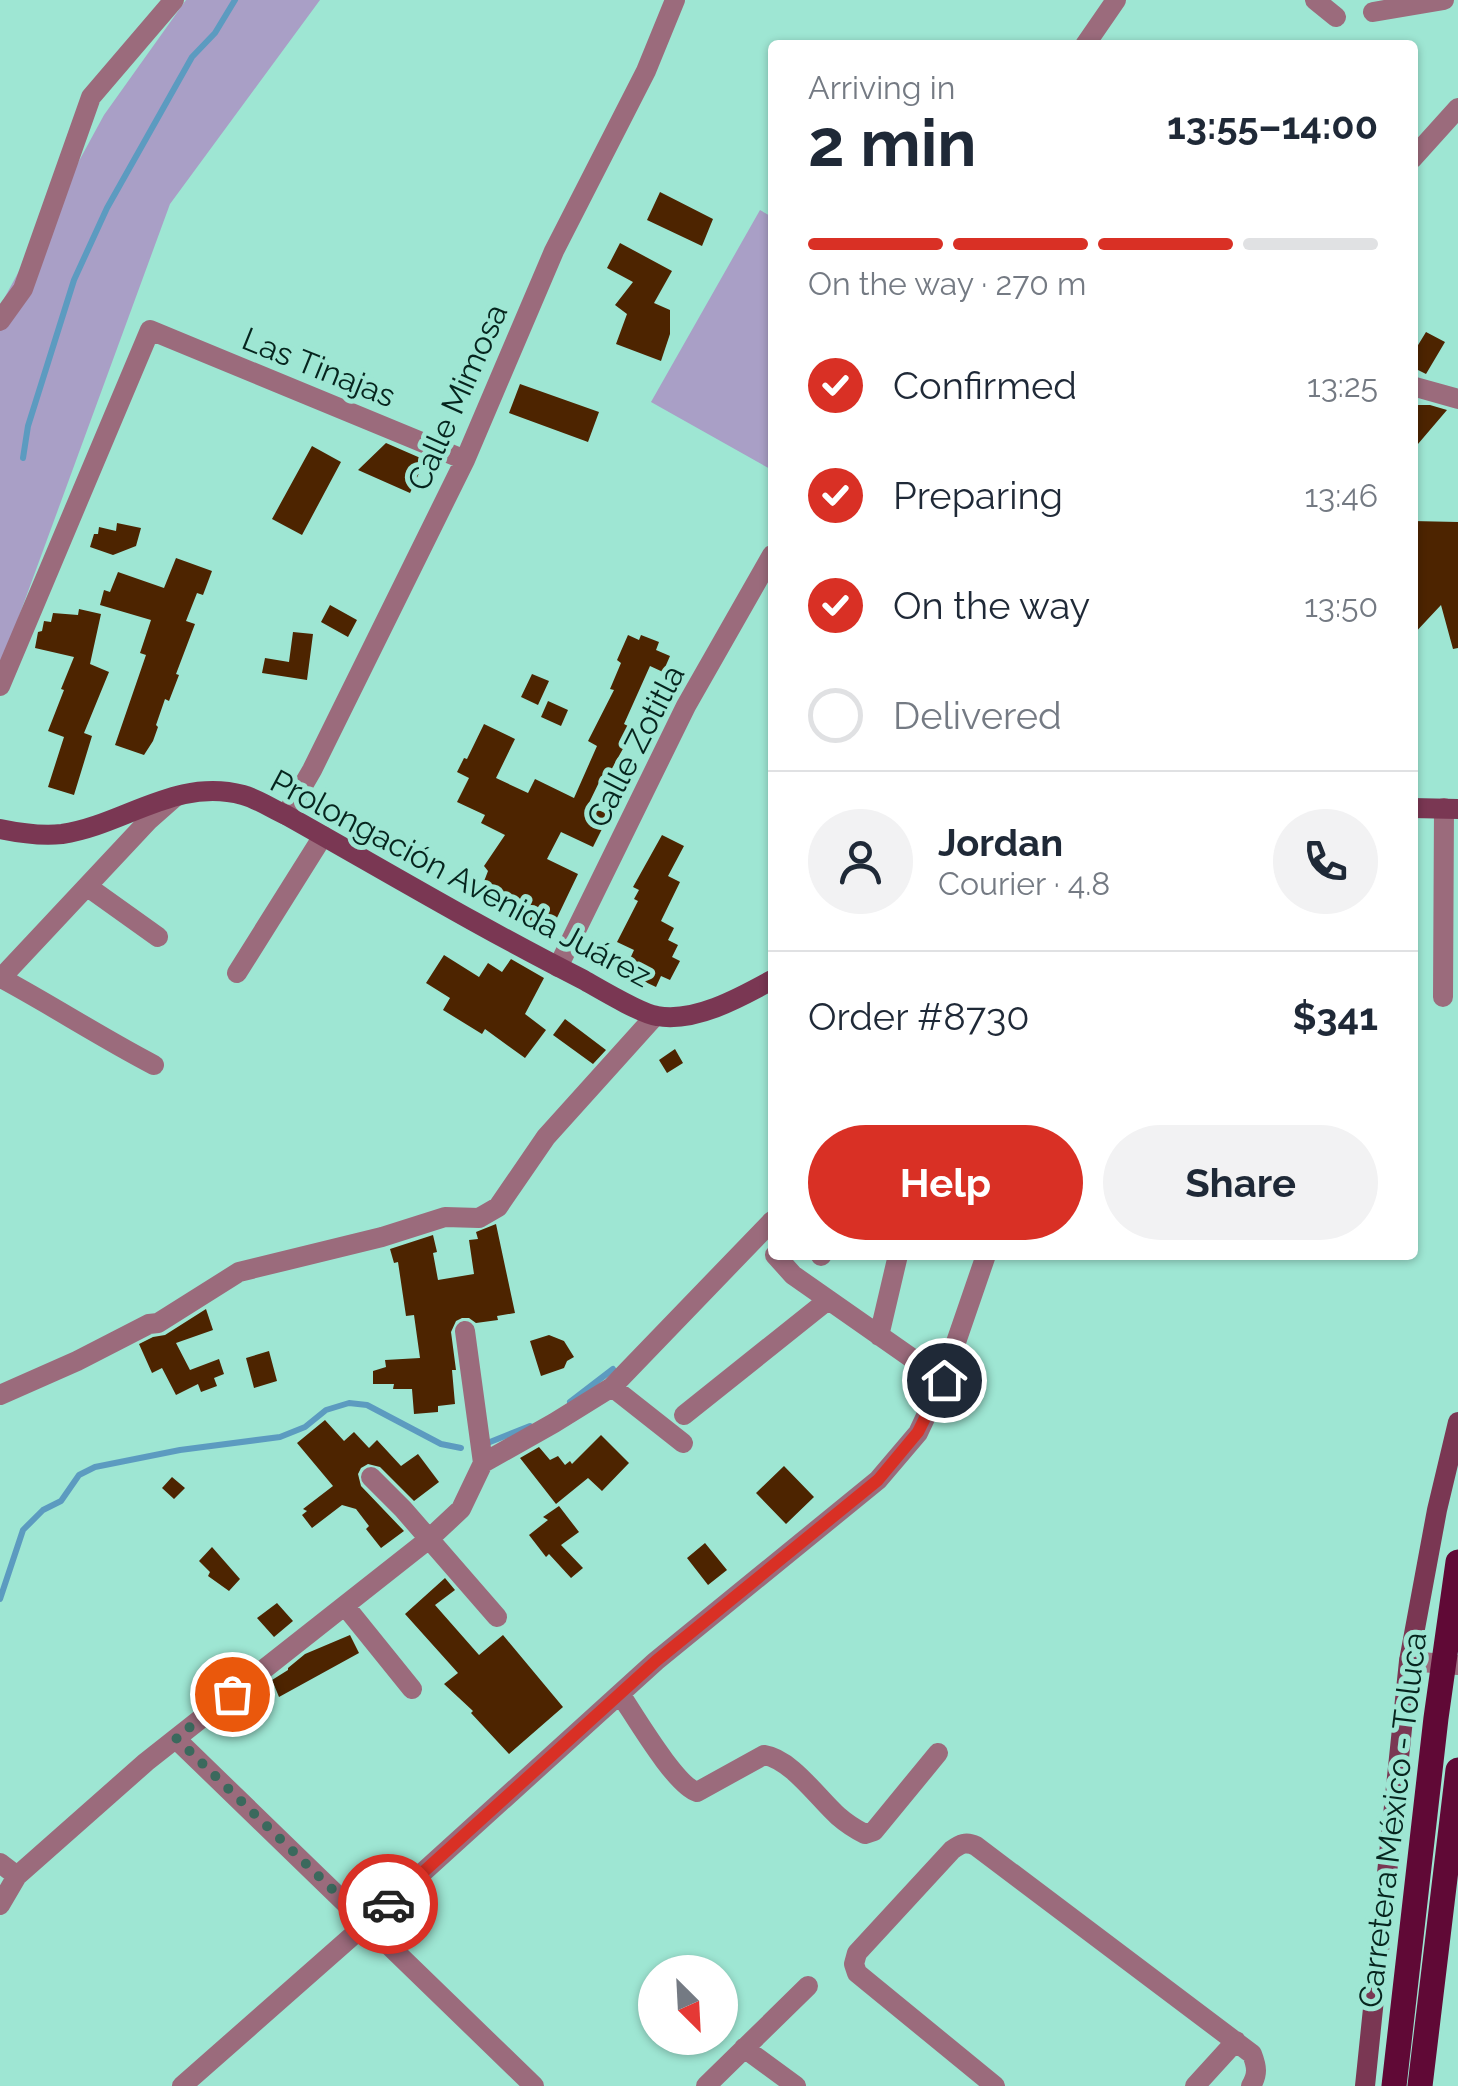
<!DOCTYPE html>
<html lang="en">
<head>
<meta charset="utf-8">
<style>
  :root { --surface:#fff; --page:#f2f2f3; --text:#1f2937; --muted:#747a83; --line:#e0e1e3; --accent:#d93025 }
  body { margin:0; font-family:Raleway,sans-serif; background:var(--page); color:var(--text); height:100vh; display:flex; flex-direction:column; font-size:38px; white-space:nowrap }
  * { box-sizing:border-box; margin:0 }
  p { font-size:32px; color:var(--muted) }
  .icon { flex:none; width:55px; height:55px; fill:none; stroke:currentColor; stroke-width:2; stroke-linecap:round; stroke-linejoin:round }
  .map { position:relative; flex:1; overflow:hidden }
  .details { position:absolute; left:768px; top:40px; width:650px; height:1220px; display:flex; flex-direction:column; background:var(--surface); border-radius:10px; box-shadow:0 2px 8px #0004 }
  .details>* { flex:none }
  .needle { width:65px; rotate:156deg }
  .fabs { position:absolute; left:638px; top:1955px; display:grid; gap:20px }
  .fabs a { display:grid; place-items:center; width:100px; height:100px; border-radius:50%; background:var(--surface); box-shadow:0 2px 8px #0004; font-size:50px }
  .pin { position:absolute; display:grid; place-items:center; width:85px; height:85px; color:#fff; margin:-42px; border:5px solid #fff; border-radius:50%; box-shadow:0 2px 10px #0007 }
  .courier { position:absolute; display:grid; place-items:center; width:100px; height:100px; margin:-50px; border:8px solid #d93025; border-radius:50%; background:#fff; color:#222; box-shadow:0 2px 12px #0007 }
  .overview em { font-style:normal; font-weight:700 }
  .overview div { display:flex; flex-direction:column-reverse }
  .overview { display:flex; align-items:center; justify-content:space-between; height:170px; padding:0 40px }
  h1 { font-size:65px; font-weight:700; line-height:75px }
  .bar { display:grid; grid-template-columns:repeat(4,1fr); gap:15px 10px; align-content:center; height:120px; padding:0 40px }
  .bar i { height:12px; border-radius:8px; background:var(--line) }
  .bar .active { background:var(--accent) }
  .bar p { grid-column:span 4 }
  .line { display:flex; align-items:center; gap:25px; padding:0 40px; border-top:2px solid var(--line) }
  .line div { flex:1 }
  .round { display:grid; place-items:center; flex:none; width:105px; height:105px; border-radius:52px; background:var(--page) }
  ol { padding:0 40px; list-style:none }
  li { display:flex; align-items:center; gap:30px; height:110px }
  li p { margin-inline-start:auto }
  li .icon { padding:10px; border-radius:50%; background:var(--accent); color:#fff; stroke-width:4 }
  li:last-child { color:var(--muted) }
  li i { width:55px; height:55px; border:5px solid var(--line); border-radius:50% }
  .cta { display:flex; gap:20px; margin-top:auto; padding:20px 40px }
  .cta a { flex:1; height:115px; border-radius:60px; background:var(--accent); color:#fff; font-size:40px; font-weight:700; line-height:115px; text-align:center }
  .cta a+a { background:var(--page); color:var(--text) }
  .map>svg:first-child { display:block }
  .green { fill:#a99fc6 }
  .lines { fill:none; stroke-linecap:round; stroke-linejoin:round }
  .stream { stroke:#5c9bc0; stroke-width:6 }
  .building { fill:#4d2400 }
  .street { stroke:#9b6b7c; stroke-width:20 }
  .secondary { stroke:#7a3753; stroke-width:20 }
  .primary { stroke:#600936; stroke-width:25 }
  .done { stroke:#3b695d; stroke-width:10; stroke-dasharray:0 18 }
  .route { stroke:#d93025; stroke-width:12 }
  .labels { text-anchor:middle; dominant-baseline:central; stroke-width:10; stroke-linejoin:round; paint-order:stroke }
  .street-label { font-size:32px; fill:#06251e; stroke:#9ee6d3 }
</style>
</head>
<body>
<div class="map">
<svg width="1458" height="2086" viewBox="0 0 1458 2086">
  <rect width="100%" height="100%" fill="#9ee6d3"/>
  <path class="green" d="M186 0H320L170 204 0 668V306L104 115Z
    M760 210 772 217V470L651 402Z"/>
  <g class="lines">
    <path class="stream" d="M23 458 28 426 74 280 107 208 192 57 215 33 235 0
      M570 1402 613 1369
      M490 1442 530 1426
      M0 1599 23 1530 43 1510 61 1501 79 1475 95 1467 180 1450 280 1437 305 1427 326 1410 349 1403 367 1405 441 1444 461 1448"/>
  </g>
  <path class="building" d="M660 192 713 219 702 246 647 220Z
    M620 243 672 271 654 303 670 310V334L661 361 616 344 627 314 615 305 633 282 607 268Z
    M1426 332 1445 342 1426 374 1412 367V355Z
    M520 384 599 412 588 442 509 413Z
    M1416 405H1430L1447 410 1412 451V413Z
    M386 443 425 460 410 493 358 470Z
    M312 446 341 462 302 535 272 519Z
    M1412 521 1458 522V648L1453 649 1441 605 1412 636Z
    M117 523 141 528 136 546 113 555 90 547 94 534H98L99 527 116 531Z
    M176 558 212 571 203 595 197 593 186 621 195 624 176 674 179 675 169 701 165 699 156 725 158 727 153 741 144 755 115 745 146 655 140 653 151 620 100 605 104 590 110 592 118 572 164 588Z
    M330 605 357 620 348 637 321 622Z
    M79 609 101 614 90 664 109 672 84 733 92 736 74 795 48 787 64 737 48 731 64 690 61 689 74 657 35 648 38 632 42 631 44 621 51 622 53 613 78 615Z
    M293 632 313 634 307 680 262 673 265 658 289 662Z
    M628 635 639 640 641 635 659 642 656 650 670 656 663 672 650 666 624 724 634 729 610 772 605 770 588 805 609 815 593 847 561 832 547 859 578 874 554 924 549 923 545 929 541 928 537 933 521 927 528 911 502 901 506 893 483 884 488 871 484 866 505 835 481 823 485 815 457 802 469 778 457 772 464 758 467 759 484 724 515 739 496 778 528 793 535 779 574 798 597 746 588 741 614 690 610 689 621 663 617 660Z
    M532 674 549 681 538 705 521 697Z
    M548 701 568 710 561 726 541 717Z
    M662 835 684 846 668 876 680 882 661 921 674 928 668 940 678 945 672 957 680 961 670 980 661 976 656 987 624 972 634 950 617 942 638 901 634 899 639 890 633 887Z
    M444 955 479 977 488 963 502 972 511 959 544 978 525 1014 546 1030 525 1058 485 1029 482 1034 443 1010 450 998 426 983Z
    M565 1019 606 1050 593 1064 553 1035Z
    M675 1049 683 1063 667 1073 659 1060Z
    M496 1224 515 1313 497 1316 498 1320 476 1323 469 1318H462L456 1321 451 1332 456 1370H452L455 1404 438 1406V1412L414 1414 412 1389H393L394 1384H373V1371L386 1367 385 1360 420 1358 414 1315 406 1316 398 1262 394 1263 390 1249 433 1235 437 1252 433 1253 438 1280 474 1274 469 1240 478 1239 476 1232Z
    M206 1309 213 1330 176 1343 190 1370 219 1359 224 1374 214 1378 217 1386 201 1392 198 1384 176 1395 162 1368 152 1373 139 1344 153 1337 165 1335Z
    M549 1335 564 1341 574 1357 567 1361 564 1368 541 1376 530 1341Z
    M269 1351 277 1381 254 1388 246 1358Z
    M325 1420 344 1441 354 1432 369 1448 377 1440 401 1466 418 1454 439 1482 414 1501 380 1467 368 1464 361 1468 358 1474 361 1486 404 1531 381 1548 366 1529 369 1526 356 1509 342 1505 312 1528 302 1515 307 1511 303 1509 333 1486 297 1443Z
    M601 1435 629 1463 602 1491 588 1478 556 1504 520 1458 539 1447 550 1460 558 1456 565 1465 570 1461 572 1464Z
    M784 1466 814 1497 786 1524 756 1493Z
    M172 1477 185 1488 174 1499 162 1488Z
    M559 1506 579 1532 561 1545 583 1568 571 1578 549 1554 546 1557 529 1535 548 1520 543 1517Z
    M705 1543 727 1570 708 1585 687 1558Z
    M212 1547 240 1579 229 1591 208 1576 210 1572 199 1561Z
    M445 1578 455 1590 435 1605 479 1655 503 1635 563 1707 509 1754 471 1713 473 1711 444 1684 458 1673 405 1614Z
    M277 1603 293 1621 274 1637 257 1618Z
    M350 1635 359 1653 279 1697 272 1680 288 1670V1668L305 1654Z"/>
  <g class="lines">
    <path class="street" d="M1315 0 1336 17
      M1373 12 1444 0
      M1085 45 1116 0
      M1412 159 1458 108
      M0 321 23 289 91 97 174 0
      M1412 386 1458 399
      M0 686 150 330 465 460
      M286 815 312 770 465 460 554 251 646 71 675 0
      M88 887 158 937
      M558 967 686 706 772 555
      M237 973 323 836
      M1 978C53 1006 102 1038 154 1065
      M0 979 149 820 175 797
      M1443 997 1444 808
      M775 1255 793 1275 943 1380
      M821 1256 822 1255
      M465 1331 483 1463
      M879 1336 898 1255
      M612 1387 683 1443
      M0 1395 77 1361 149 1324 158 1323 239 1272 382 1237 445 1217 479 1218 498 1207 546 1137 655 1016
      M684 1415 828 1300
      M371 1477 403 1509 497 1617
      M345 1606 412 1689
      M1409 1661 1458 1665
      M620 1694C635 1716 675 1785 697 1792L764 1755C791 1759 817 1797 838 1816 846 1823 855 1829 865 1834L874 1831 938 1753
      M176 1739 534 2086
      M0 1863 17 1876
      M0 1905 17 1876 146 1762 429 1539 461 1509 483 1463 554 1423 612 1387 772 1221
      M744 2048 796 2086
      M182 2086 367 1923 656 1661 878 1480 918 1433 943 1380 986 1255
      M706 2086 808 1986
      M995 2086 857 1973 854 1964 857 1953 952 1850C960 1844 966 1841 976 1846L1252 2054C1257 2067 1258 2074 1251 2086
      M1195 2086 1236 2041"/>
    <path class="secondary" d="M1412 808 1458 809
      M0 829C19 833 43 836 62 834 124 825 176 777 243 795 258 799 272 809 286 815 384 870 481 928 582 979 598 988 641 1014 657 1016 695 1023 741 997 772 980
      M1365 2086 1409 1661 1437 1510 1458 1422"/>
    <path class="primary" d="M1394 2086 1436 1718 1458 1562
      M1420 2086 1458 1770"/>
  </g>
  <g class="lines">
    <path class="done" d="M232 1694 176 1738 367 1923 388 1904"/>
    <path class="route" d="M388 1904 656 1661 878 1480 918 1432 944 1380"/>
  </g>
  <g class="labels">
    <g class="street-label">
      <text transform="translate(319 367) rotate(22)">Las Tinajas</text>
      <text transform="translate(457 397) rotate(-66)">Calle Mimosa</text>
      <text transform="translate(635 746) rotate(-63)">Calle Zotitla</text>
      <text transform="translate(461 878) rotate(28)">Prolongación Avenida Juárez</text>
      <text transform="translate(1392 1820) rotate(-83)">Carretera México - Toluca</text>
    </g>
  </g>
</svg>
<div class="fabs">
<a><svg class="needle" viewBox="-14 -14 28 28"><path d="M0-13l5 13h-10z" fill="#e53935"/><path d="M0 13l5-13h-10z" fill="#747a83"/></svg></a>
</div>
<div class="pin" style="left:232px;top:1694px;background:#ea580c"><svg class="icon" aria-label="bag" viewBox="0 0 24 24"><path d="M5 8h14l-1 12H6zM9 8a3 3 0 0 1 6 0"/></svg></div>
<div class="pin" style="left:944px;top:1380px;background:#1f2937"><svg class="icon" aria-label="home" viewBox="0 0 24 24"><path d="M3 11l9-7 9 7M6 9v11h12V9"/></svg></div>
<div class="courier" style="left:388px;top:1904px"><svg class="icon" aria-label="car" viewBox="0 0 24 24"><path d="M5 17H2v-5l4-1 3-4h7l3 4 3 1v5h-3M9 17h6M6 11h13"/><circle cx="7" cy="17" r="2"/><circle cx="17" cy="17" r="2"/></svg></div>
<section class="details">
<div class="overview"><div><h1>2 min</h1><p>Arriving in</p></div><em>13:55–14:00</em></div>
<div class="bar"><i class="active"></i><i class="active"></i><i class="active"></i><i></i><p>On the way · 270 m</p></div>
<ol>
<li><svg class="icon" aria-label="check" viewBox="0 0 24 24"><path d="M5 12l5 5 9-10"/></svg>Confirmed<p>13:25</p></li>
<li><svg class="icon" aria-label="check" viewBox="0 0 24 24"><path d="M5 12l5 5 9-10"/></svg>Preparing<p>13:46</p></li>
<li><svg class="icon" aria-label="check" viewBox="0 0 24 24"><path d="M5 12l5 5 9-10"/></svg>On the way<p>13:50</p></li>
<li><i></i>Delivered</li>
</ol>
<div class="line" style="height:180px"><a class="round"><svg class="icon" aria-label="person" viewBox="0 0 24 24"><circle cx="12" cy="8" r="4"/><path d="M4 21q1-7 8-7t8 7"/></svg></a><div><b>Jordan</b><p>Courier · 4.8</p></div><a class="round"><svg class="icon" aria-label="phone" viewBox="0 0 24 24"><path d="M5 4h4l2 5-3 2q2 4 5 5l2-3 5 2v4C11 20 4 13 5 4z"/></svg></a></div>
<div class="line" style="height:130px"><div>Order #8730</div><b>$341</b></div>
<div class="cta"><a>Help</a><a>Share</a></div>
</section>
</div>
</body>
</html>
